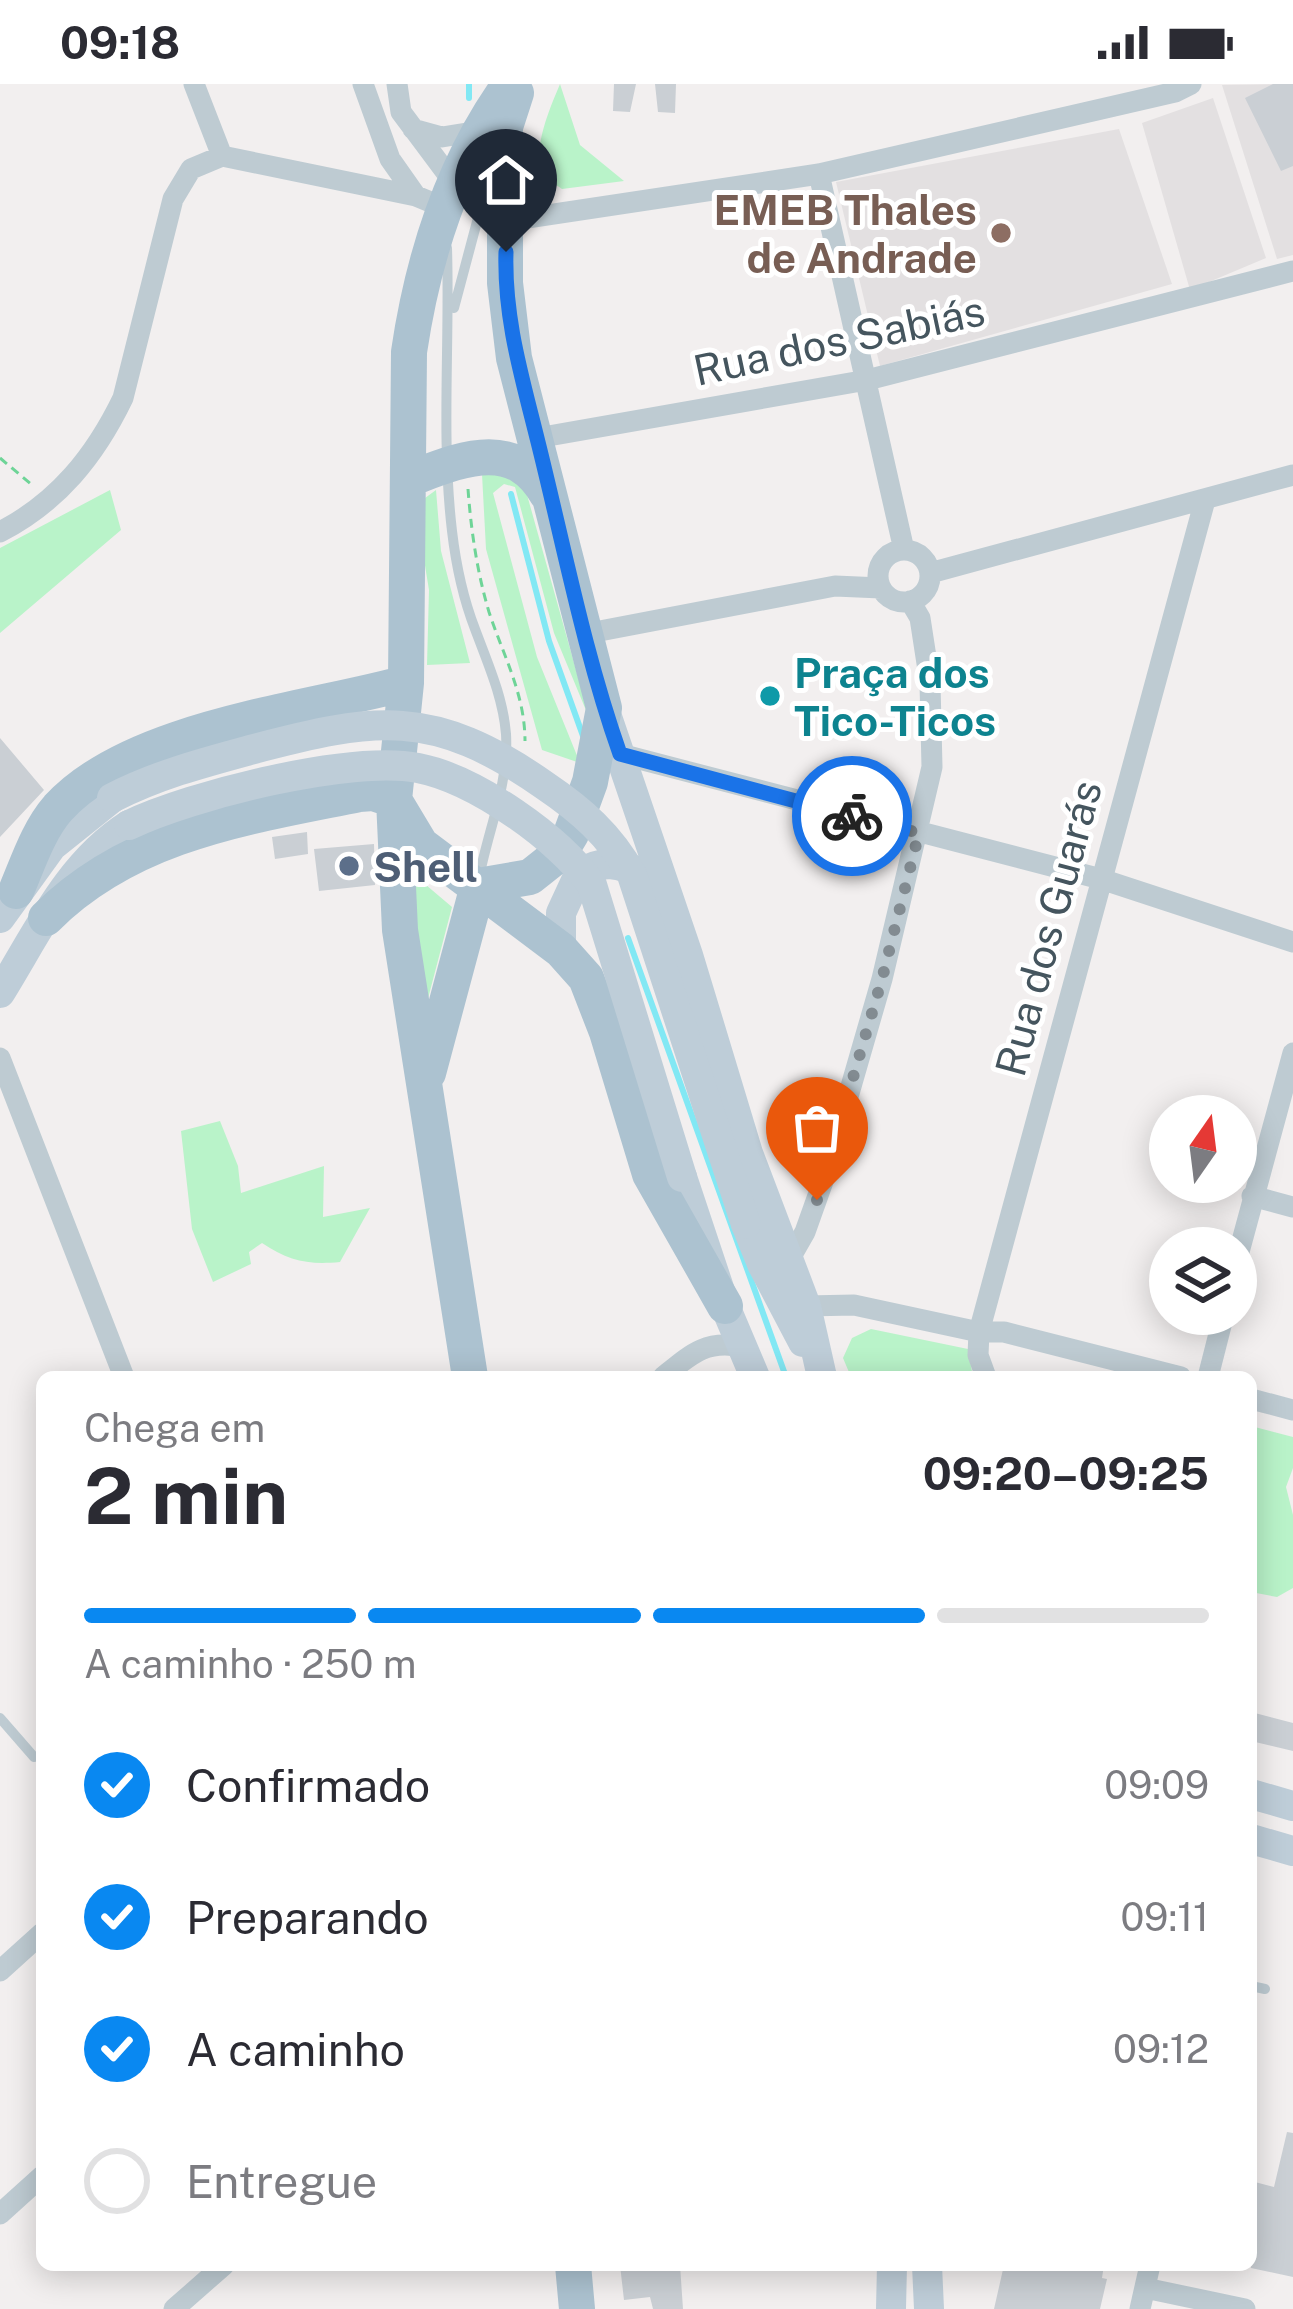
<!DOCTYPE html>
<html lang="pt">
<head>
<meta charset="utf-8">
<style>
  :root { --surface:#fff; --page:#f7f7f7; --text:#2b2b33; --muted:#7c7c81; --line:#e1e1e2; --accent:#0988f1 }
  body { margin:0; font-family:"Public Sans",sans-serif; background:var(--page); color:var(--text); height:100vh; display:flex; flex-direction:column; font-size:45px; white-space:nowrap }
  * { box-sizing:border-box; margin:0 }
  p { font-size:39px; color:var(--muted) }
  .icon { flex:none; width:66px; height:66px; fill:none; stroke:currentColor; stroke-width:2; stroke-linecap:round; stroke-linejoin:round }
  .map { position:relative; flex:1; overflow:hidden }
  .drawer { position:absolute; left:36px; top:1287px; width:1221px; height:900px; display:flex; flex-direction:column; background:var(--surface); border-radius:18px; box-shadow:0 6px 30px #0003 }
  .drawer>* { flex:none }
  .needle { width:78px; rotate:14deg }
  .fabs { position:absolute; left:1149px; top:1011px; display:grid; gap:24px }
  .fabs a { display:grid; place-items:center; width:108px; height:108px; border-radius:50%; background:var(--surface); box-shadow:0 6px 30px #0003; font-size:60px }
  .pin { position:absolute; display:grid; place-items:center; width:102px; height:102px; color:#fff; margin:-123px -51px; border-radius:50% 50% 50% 0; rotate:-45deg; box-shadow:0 0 12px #0007 }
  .pin .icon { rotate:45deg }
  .courier { position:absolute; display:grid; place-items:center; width:120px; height:120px; margin:-60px; border:9px solid #1a73e8; border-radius:50%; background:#fff; color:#222; box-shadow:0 3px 15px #0007 }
  .headline em { font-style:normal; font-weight:700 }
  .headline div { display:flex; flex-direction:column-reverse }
  .headline { display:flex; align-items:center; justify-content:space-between; height:204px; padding:0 48px }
  h1 { font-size:78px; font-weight:700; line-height:90px }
  .bar { display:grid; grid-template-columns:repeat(4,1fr); gap:18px 12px; align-content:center; height:144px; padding:0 48px }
  .bar i { height:15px; border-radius:9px; background:var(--line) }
  .bar .active { background:var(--accent) }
  .bar p { grid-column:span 4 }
  ol { padding:0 48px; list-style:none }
  li { display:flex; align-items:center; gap:36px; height:132px }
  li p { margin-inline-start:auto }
  li .icon { padding:12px; border-radius:50%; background:var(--accent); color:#fff; stroke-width:4 }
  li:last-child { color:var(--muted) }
  li i { width:66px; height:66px; border:6px solid var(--line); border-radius:50% }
  .status { display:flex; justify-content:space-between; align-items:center; height:84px; padding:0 60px; background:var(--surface); direction:ltr }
  .status svg { height:33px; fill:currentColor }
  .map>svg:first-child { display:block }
  .education { fill:#e3e0e1 }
  .green { fill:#b9f3c9 }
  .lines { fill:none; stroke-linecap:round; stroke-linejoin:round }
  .stream { stroke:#82e8f4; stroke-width:6 }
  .building { fill:#cacfd4 }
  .path { stroke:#6ed497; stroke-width:3; stroke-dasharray:9 6; stroke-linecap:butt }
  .lane { stroke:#becbd2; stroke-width:10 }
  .street { stroke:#becbd2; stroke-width:21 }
  .secondary { stroke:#becdd8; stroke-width:30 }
  .primary { stroke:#acc2d0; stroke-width:36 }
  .secondary-bridge { stroke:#becdd8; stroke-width:30 }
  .done { stroke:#828b91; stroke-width:12; stroke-dasharray:0 21.6 }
  .route { stroke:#1a73e8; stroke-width:15 }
  .education-dot { fill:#8d6e63; stroke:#fff; stroke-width:4.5 }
  .culture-dot { fill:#0f9aa8; stroke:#fff; stroke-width:4.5 }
  .service-dot { fill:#5c6f8a; stroke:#fff; stroke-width:4.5 }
  .labels { text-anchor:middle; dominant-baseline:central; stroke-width:10; stroke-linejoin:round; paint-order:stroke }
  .education-label { font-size:42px; font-weight:bold; fill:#785e54; stroke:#fff; text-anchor:end }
  .street-label { font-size:42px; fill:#45555e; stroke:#fff }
  .culture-label { font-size:42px; font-weight:bold; fill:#0d838f; stroke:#fff; text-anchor:start }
  .service-label { font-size:42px; font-weight:bold; fill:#4e5e75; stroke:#fff; text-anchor:start }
</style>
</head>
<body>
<div class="status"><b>09:18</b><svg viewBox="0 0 49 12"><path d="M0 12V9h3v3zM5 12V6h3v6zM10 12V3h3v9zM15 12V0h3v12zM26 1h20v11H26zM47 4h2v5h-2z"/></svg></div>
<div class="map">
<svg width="1293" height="2225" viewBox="0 0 1293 2225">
  <rect width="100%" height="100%" fill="#f2efef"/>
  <path class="education" d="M1293 0V171L1277 175 1222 1Z
    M1213 14 1266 174 1190 206 1142 39Z
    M1119 45 1172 200 880 282 836 98Z"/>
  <path class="green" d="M560 0 580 61 624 97 562 105C557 101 550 99 546 94 528 72 551 22 560 0Z
    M515 388 524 400 590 636 554 549 515 403 504 400 493 409 537 573 580 679 542 666 486 465 482 390Z
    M110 406 121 446 0 549V464Z
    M436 406 441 467 470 579 427 581 429 506 421 457V417Z
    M406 784 452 823 420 945Z
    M220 1037 238 1082 241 1109 324 1082 323 1133 370 1124 340 1178C308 1181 289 1177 262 1159L249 1168 251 1180 213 1198 192 1145 181 1047Z
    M871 1245 968 1265 973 1293H851L843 1274 852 1254Z
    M1251 1342 1293 1353V1384L1286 1403 1293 1431V1504L1277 1513 1251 1508Z"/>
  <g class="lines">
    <path class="stream" d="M469 0V14
      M511 410 549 557 583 652
      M628 854 786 1293"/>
  </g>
  <path class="building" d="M614 0H636L630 28 613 27Z
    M655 0H676L675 29 658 28Z
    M1273 0H1293V82L1281 87 1245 14Z
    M0 654 44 706 0 753Z
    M307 748 308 770 275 775 272 753Z
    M374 760 375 801 319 807 314 765Z
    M1251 1628 1293 1639V1667L1251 1657Z
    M1287 2048 1293 2049V2193L1251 2184V2097L1274 2103Z
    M620 2181H680L683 2225H653L650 2213 624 2216Z
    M1004 2181H1104L1102 2194 1107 2195 1100 2225H994Z"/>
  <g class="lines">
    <path class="path" d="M0 374 31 400
      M468 405C471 446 477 488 489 528 503 571 525 610 525 657
      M42 1750V1751"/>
    <path class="lane" d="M447 164C450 258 441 353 452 447 456 481 463 514 475 545 488 580 503 613 506 650 509 700 488 746 479 794
      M454 224 491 85
      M0 1634 34 1673
      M1251 1902 1265 1905"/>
    <path class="street" d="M194 0 222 72
      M363 0 390 75 416 112
      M397 0 401 28 454 99
      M413 45 442 53 479 47
      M819 90 904 466
      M507 137 819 90 1175 8 1191 0
      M537 354 867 296 1293 187
      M0 448C58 418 95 372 123 314L173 115 191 85 222 72 416 112 445 124
      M878 492a26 26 0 1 1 52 0a26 26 0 1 1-52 0Z
      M930 489 1293 391
      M584 550 835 502 881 504
      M620 670 1101 795 1293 858
      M0 974 124 1293
      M1252 1112 1293 1123
      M789 1176 805 1148 826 1089 882 895 932 683 930 599 920 534 910 517
      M1236 1179 1293 969
      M806 1222 854 1221 979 1248H1004L1181 1293
      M663 1293C690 1271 706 1255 742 1263
      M986 1293 978 1271 979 1248 1205 416
      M1208 1293 1224 1230
      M1251 1315 1293 1326
      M0 1887 42 1849
      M0 2130 42 2092
      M1145 2204 1245 2225
      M174 2225 224 2181
      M1140 2225 1150 2181"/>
    <path class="secondary" d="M604 624 688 871 748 1069 806 1222 822 1293
      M0 834 52 762 112 714
      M561 866V829L579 790C602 774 620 780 644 790
      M0 909C38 848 68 780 129 741
      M682 1093 725 1222 755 1293
      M746 1140 762 1180 803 1258
      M1251 1710 1293 1722
      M1251 1755 1293 1767
      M927 2181 929 2225
      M891 2225 892 2181"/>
    <path class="primary" d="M409 395C460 376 513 351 547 410
      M478 802 530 793 559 770 571 750 590 698 604 624 514 274 505 199V43L516 9
      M16 807C28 779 38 747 58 724 131 644 303 627 406 599
      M46 834C131 749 246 733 359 710L373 709 394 716 421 761 561 866 586 894 607 948 650 1090 725 1222
      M428 989 478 802
      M470 1293 400 846 394 716 406 599 409 268C423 173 453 79 510 0
      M573 2181 577 2225"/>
    <path class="secondary-bridge" d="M112 714C157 691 202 679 250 666 376 633 432 623 544 701 581 726 610 751 632 791L746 1140
      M129 741C191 711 351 671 418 684 475 695 559 754 592 801L682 1093"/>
  </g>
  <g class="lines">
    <path class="done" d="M817 1116 882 895 919 749 852 732"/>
    <path class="route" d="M506 168C504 235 522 293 538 358 564 462 584 568 620 670L852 732"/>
  </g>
  <circle class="education-dot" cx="1001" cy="149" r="12"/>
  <circle class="culture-dot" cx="770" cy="612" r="12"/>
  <circle class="service-dot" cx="349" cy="782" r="12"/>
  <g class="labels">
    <g class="education-label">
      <text x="977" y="125">EMEB Thales<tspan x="977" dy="48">de Andrade</tspan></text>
    </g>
    <g class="street-label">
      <text transform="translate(839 256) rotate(-12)">Rua dos Sabiás</text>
      <text transform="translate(1048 844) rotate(-75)">Rua dos Guarás</text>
    </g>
    <g class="culture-label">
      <text x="794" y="588">Praça dos<tspan x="794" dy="48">Tico-Ticos</tspan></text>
    </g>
    <g class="service-label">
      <text x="373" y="782">Shell</text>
    </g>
  </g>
</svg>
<div class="fabs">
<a><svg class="needle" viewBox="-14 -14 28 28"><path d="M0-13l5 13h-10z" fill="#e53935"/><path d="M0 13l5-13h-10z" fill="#7c7c81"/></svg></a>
<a><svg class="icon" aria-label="layers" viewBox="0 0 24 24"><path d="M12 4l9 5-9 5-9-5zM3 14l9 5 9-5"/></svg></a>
</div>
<div class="pin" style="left:817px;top:1116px;background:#ea580c"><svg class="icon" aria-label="bag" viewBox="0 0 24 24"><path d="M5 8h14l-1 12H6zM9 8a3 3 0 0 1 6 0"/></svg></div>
<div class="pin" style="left:506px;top:168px;background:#1f2937"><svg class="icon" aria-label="home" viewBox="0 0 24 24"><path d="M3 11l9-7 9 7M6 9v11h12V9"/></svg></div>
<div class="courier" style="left:852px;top:732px"><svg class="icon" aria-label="bike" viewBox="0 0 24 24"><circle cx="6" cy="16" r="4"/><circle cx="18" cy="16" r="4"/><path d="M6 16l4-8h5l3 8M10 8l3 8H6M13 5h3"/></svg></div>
<section class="drawer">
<div class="headline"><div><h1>2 min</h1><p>Chega em</p></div><em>09:20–09:25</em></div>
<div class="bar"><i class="active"></i><i class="active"></i><i class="active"></i><i></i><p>A caminho · 250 m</p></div>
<ol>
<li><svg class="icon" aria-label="check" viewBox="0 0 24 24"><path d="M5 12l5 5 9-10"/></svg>Confirmado<p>09:09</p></li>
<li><svg class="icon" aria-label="check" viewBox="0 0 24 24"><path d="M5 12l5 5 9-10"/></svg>Preparando<p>09:11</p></li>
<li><svg class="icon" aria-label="check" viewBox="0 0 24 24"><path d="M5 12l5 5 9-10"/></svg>A caminho<p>09:12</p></li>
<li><i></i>Entregue</li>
</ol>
</section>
</div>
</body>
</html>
